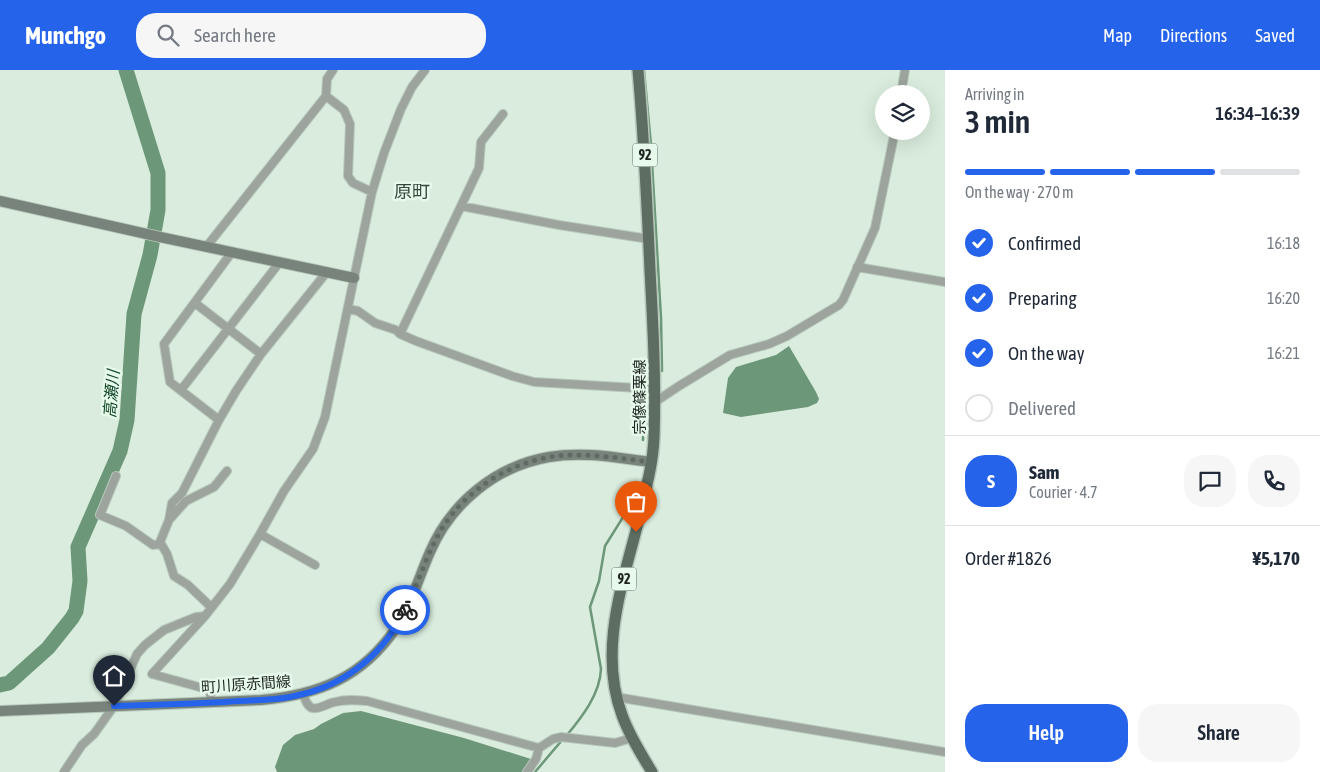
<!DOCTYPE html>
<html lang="en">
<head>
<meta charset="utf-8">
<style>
  :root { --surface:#fff; --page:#f6f6f7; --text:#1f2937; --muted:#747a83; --line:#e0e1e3; --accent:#2563eb }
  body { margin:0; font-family:"Asap Condensed","Noto Sans JP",sans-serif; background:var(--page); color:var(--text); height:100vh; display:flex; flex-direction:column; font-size:19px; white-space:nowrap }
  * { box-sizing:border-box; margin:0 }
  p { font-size:16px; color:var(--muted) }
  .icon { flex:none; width:28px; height:28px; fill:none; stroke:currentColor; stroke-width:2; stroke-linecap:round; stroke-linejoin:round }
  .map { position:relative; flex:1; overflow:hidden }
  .panel { display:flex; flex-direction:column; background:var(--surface); width:375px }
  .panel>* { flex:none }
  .buttons { position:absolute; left:875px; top:15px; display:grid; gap:10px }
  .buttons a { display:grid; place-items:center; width:55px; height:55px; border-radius:50%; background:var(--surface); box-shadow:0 5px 20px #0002; font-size:25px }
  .pin { position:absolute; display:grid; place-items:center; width:42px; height:42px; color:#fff; margin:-51px -21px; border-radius:50% 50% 50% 0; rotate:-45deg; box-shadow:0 0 5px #0007 }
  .pin .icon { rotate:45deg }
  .courier { position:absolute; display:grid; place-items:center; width:50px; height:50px; margin:-25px; border:4px solid #2563eb; border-radius:50%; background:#fff; color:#222; box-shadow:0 1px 6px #0007 }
  .overview em { font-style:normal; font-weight:600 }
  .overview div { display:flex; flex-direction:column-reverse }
  .overview { display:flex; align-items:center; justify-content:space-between; height:85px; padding:0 20px }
  h1 { font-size:32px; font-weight:600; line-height:38px }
  .bar { display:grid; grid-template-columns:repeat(4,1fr); gap:8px 5px; align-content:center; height:60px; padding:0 20px }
  .bar i { height:6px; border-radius:4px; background:var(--line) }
  .bar .selected { background:var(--accent) }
  .bar p { grid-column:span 4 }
  .line { display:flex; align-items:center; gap:12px; padding:0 20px; border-top:1px solid var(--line) }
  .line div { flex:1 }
  .round { display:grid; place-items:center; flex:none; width:52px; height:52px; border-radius:20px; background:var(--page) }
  ol { padding:0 20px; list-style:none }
  li { display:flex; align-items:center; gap:15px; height:55px }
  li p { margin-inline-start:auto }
  li .icon { padding:5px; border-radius:50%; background:var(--accent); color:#fff; stroke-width:4 }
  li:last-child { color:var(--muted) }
  li i { width:28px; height:28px; border:2px solid var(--line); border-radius:50% }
  .action { display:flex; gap:10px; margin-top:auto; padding:10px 20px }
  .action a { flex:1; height:58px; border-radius:20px; background:var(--accent); color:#fff; font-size:20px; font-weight:600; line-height:58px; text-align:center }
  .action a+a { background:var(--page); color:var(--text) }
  header { display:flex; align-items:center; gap:30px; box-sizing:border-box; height:70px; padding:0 25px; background:var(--accent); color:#fff }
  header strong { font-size:24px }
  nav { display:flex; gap:28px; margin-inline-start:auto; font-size:18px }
  .search { width:350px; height:45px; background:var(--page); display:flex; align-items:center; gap:12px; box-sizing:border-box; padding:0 18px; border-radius:20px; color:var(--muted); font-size:19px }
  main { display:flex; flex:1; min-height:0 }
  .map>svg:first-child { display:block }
  .water { fill:#6c9778 }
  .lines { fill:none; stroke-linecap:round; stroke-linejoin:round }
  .stream { stroke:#6c9778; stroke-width:2.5 }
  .river { stroke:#6c9778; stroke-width:15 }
  .street-casing { stroke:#b7c8bb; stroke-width:10 }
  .secondary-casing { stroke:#b7c8bb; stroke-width:12 }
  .primary-casing { stroke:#b7c8bb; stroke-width:14 }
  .street { stroke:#9ca49d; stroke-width:8 }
  .secondary { stroke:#78837b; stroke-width:10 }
  .primary { stroke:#5e6d62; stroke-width:11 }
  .done { stroke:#5f6b62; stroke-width:5; stroke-dasharray:0 9 }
  .route { stroke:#2563eb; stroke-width:6 }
  .labels { text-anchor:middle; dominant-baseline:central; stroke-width:5; stroke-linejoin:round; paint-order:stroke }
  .shield { fill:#e6f9ea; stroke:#5a655d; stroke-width:1 }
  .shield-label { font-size:14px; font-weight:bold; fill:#1e2520 }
  .street-label { font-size:15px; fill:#1e2520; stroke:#e6f9ea }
  .water-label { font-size:16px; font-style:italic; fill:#0f4425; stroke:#e6f9ea }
  .quarter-label { font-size:18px; fill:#37473b; stroke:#e6f9ea }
</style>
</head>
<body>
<header>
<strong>Munchgo</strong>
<div class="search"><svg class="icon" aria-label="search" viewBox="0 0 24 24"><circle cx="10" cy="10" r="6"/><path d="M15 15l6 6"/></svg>Search here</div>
<nav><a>Map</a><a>Directions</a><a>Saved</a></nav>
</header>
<main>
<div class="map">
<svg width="945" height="702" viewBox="0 0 945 702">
  <rect width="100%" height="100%" fill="#d9ecdd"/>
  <path class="water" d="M789 276 816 322 819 329 817 333 808 337 741 347 723 343 728 308 736 297 776 285Z
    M361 641 464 668 531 689 525 702H277L275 697 283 675 295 665 314 659 321 654 343 643Z"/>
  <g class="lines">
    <path class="stream" d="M644 0 651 75 661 248 662 301
      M643 370 644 337
      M567 665C582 647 600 624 601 599L590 537 599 511 605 476 630 436 636 413
      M535 702 563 669"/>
    <path class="river" d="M0 615 9 613 48 578 72 548 76 541 80 511 78 477 120 381 127 350 134 244 150 185 158 140V103L126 0"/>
    <defs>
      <path id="street" d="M901 24 905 0
        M326 26 344 40 350 54 348 106 353 113 372 122
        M461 136 479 98 481 72 503 44
        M207 176 326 26 327 9 333 0
        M857 197 945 212
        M195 233 261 284
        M348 239 358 241 375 253 396 260 400 264 416 271 512 306 534 312 655 319
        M400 264 461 136 559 155 649 169
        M181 320 279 193
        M655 332 679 316 730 285 769 274 787 266 839 235 843 230 875 158 895 61
        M219 350 170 312 164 274 232 182
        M116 406 100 445 126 456 153 475 161 474
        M169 450 186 431 214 417 227 401
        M260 464 315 495
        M211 537 188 515 174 506 167 484 160 472 169 450 172 433 182 423 219 350 236 321 261 284 326 203
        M205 546 152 604 210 620 211 632
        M303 624C305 629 307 636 312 638 319 640 328 633 335 632 346 629 356 630 367 631L539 678
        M616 627 945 682
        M64 702 82 675 94 664 114 636 137 584 145 575 164 560 196 547 205 546 230 514 260 464 284 421 313 379 325 347 372 122 384 83 401 39 412 17 425 0
        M527 702 536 689 539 678 553 669 561 667 615 673 632 668"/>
      <path id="secondary" d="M0 131 160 167 354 208
        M0 641 261 630C318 625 362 608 396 558 411 535 419 507 430 482 451 433 496 396 549 387 583 381 618 388 651 392"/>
      <path id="primary" d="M638 0C644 67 647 133 650 200 653 256 656 311 654 367 653 395 645 422 639 449 623 513 598 580 622 645 629 665 641 684 652 702"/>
    </defs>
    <use href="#street" class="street-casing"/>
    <use href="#secondary" class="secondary-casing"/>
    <use href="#primary" class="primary-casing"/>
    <use href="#street" class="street"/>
    <use href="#secondary" class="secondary"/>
    <use href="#primary" class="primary"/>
  </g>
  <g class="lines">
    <path class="done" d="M405 540C417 516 425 490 437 467 462 420 515 387 568 385 595 384 624 389 651 392L636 462"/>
    <path class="route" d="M114 636C151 635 187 634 224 632 250 630 278 631 303 624 348 613 385 582 405 540"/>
  </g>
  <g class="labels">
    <g class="shield">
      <rect x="632.5" y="73.5" width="25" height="23" rx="4"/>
      <rect x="611.5" y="497.5" width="25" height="23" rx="4"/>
    </g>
    <g class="shield-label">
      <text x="645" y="85">92</text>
      <text x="624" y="509">92</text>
    </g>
    <g class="street-label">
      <text transform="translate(639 327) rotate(-90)">宗像篠栗線</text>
      <text transform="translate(246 614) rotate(-4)">町川原赤間線</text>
    </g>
    <g class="water-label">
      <text transform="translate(111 324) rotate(-85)">高瀬川</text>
    </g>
    <g class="quarter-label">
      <text x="412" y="121">原町</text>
    </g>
  </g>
</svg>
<div class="buttons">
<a><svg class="icon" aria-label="layers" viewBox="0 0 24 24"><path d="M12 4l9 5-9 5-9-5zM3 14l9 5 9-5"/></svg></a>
</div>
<div class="pin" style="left:636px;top:462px;background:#ea580c"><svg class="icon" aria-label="bag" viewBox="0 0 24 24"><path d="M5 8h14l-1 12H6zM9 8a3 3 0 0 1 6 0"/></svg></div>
<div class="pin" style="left:114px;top:636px;background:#1f2937"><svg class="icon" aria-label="home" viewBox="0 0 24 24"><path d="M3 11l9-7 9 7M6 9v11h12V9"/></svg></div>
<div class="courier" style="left:405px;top:540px"><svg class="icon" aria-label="bike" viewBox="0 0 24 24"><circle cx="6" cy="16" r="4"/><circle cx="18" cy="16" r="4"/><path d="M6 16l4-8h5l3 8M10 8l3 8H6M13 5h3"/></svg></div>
</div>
<section class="panel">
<div class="overview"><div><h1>3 min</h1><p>Arriving in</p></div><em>16:34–16:39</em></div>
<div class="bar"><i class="selected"></i><i class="selected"></i><i class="selected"></i><i></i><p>On the way · 270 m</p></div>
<ol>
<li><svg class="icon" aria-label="check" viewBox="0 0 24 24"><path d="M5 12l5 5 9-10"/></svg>Confirmed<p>16:18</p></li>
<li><svg class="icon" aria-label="check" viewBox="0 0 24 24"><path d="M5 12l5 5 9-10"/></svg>Preparing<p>16:20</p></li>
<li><svg class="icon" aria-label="check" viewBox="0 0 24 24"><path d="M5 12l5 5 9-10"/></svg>On the way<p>16:21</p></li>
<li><i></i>Delivered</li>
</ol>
<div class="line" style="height:90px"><b class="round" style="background:var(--accent);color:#fff">S</b><div><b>Sam</b><p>Courier · 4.7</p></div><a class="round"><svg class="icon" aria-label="chat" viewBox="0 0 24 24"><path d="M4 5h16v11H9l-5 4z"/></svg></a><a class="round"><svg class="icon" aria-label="phone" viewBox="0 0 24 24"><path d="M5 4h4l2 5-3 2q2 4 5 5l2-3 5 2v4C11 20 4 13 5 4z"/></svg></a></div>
<div class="line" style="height:65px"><div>Order #1826</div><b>¥5,170</b></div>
<div class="action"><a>Help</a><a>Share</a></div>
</section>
</main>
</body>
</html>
